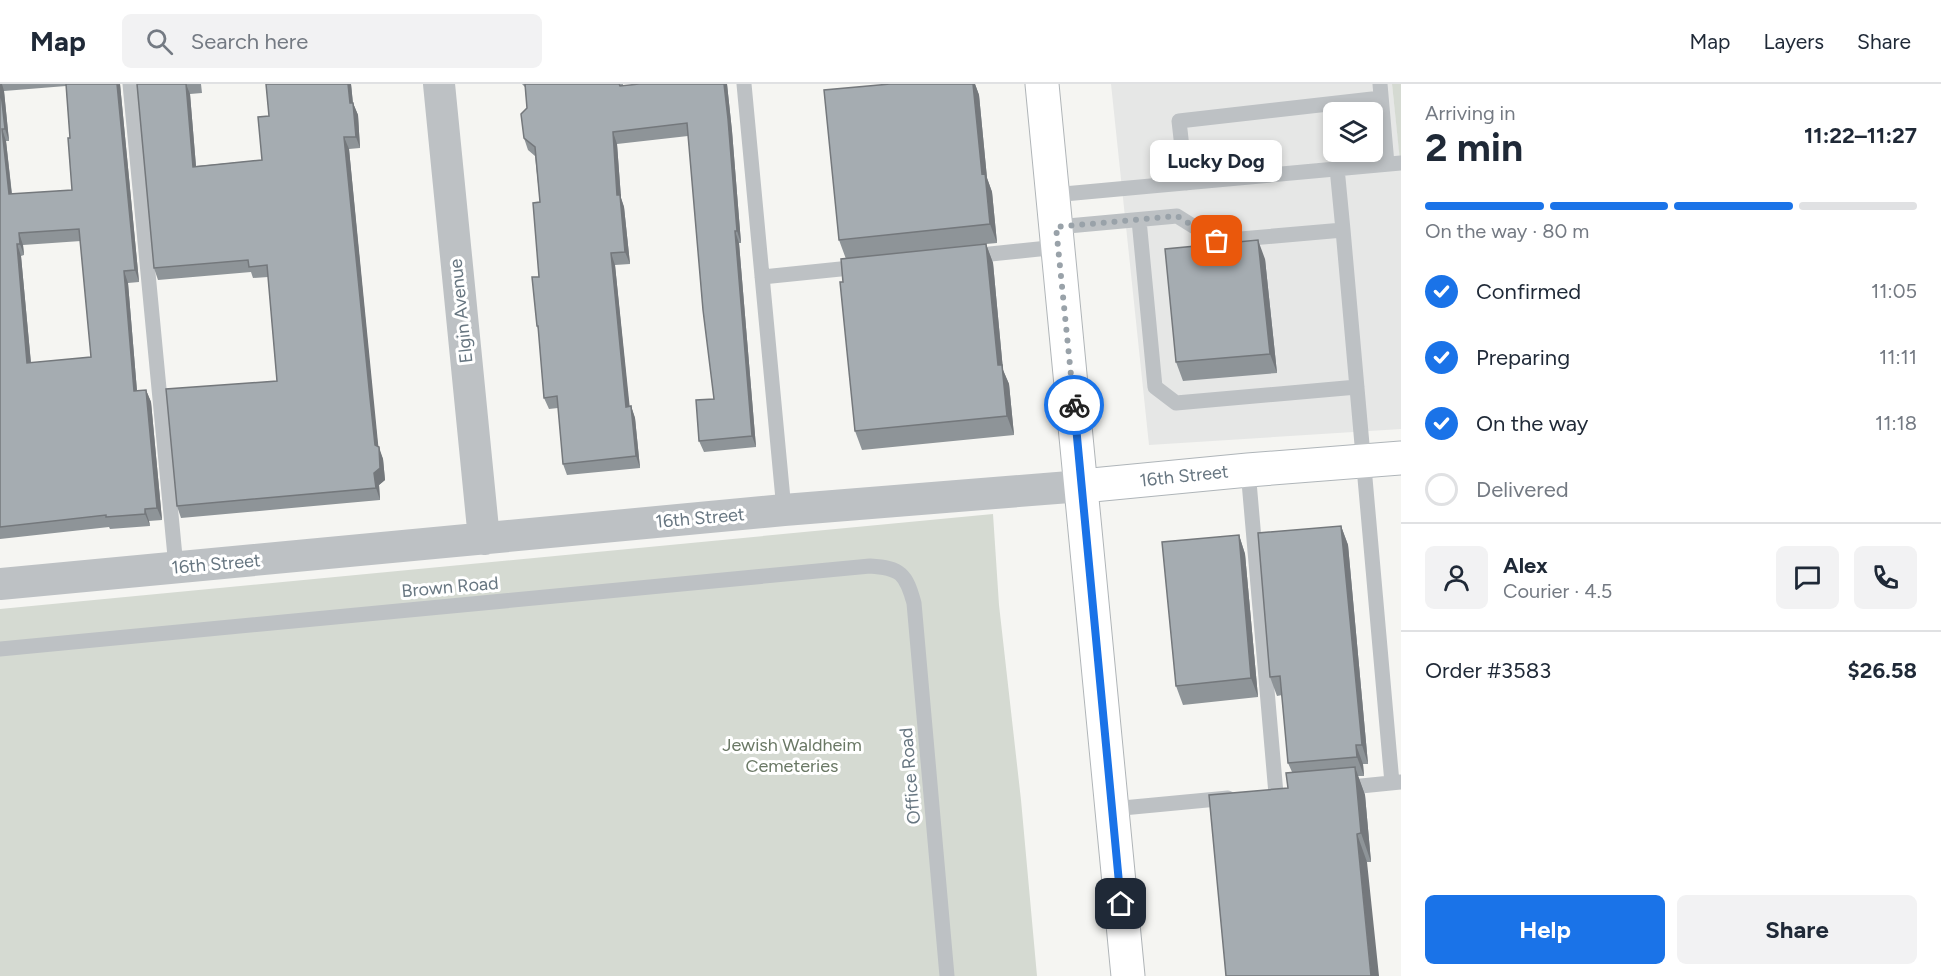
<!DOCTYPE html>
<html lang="en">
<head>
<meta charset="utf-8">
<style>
  :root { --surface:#fff; --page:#f2f2f3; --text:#1f2937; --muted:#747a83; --line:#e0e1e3; --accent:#1a73e8 }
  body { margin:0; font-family:Figtree,sans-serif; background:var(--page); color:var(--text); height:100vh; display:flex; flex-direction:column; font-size:22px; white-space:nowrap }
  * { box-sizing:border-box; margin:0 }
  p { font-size:20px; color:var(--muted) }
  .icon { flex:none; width:33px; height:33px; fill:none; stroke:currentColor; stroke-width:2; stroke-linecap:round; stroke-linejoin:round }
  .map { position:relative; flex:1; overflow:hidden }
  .drawer { display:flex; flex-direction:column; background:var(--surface); width:540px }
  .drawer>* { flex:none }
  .controls { position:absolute; left:1323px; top:18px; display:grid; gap:12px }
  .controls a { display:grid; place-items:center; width:60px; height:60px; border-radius:9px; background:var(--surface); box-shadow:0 3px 9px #0003; font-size:30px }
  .pin { position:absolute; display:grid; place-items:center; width:51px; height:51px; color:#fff; margin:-26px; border-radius:12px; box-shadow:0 3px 9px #0006 }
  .courier { position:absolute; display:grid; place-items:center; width:60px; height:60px; margin:-30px; border:4px solid #1a73e8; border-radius:50%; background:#fff; color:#222; box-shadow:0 2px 8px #0007 }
  .bubble { position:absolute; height:42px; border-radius:9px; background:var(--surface); box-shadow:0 3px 9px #0003; font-size:20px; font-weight:700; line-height:42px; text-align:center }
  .overview em { font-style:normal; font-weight:700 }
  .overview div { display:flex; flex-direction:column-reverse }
  .overview { display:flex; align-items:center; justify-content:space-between; height:102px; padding:0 24px }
  h1 { font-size:39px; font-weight:700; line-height:45px }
  .bar { display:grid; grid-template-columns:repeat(4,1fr); gap:9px 6px; align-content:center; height:72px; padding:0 24px }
  .bar i { height:8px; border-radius:4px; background:var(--line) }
  .bar .active { background:var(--accent) }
  .bar p { grid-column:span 4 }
  .line { display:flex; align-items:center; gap:15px; padding:0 24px; border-top:2px solid var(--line) }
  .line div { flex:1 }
  .round { display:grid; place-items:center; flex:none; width:63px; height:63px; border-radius:9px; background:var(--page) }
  ol { padding:0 24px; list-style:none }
  li { display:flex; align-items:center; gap:18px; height:66px }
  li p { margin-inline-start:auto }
  li .icon { padding:6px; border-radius:50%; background:var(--accent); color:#fff; stroke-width:4 }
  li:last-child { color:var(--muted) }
  li i { width:33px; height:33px; border:3px solid var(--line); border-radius:50% }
  .button { display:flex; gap:12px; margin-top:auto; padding:12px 24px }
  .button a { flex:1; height:69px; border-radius:9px; background:var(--accent); color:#fff; font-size:24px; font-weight:700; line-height:69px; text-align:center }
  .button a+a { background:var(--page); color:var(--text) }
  header { display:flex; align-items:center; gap:36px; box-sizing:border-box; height:84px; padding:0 30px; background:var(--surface); border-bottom:2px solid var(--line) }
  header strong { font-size:28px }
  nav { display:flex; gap:33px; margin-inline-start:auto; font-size:21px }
  .search { width:420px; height:54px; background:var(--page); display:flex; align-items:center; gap:15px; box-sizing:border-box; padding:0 21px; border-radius:9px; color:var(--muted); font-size:22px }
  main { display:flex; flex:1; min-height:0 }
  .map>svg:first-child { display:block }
  .built { fill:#e6e7e6; fill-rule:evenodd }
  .green { fill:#d5dad2 }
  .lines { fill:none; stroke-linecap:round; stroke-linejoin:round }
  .secondary-casing { stroke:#afb5b9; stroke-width:35 }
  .primary-casing { stroke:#b0b5b8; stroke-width:35 }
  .lane { stroke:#bdc1c4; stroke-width:15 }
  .street { stroke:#bdc1c4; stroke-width:32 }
  .secondary { stroke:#fff; stroke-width:33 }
  .primary { stroke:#fff; stroke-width:33 }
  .wall { fill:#8e9498; fill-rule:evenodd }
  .shaded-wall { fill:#74787c }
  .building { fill:#a5acb1; stroke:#74787c; stroke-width:1.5; fill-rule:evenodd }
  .done { stroke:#99a2a9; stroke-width:6; stroke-dasharray:0 10.8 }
  .route { stroke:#1a73e8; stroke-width:8 }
  .labels { text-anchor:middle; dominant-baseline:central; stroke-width:6; stroke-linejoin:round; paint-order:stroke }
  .street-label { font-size:18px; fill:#677681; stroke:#fff }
  .park-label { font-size:18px; fill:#6a7865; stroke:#fff }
</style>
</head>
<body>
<header>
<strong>Map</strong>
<div class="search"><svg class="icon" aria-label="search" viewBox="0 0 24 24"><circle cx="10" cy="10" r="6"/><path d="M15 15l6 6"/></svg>Search here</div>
<nav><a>Map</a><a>Layers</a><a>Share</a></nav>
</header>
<main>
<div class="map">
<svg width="1401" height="892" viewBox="0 0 1401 892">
  <rect width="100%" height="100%" fill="#f5f5f2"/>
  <path class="built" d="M1111 0H1392L1401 83V345L1149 361ZM1334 28H1372V68H1334Z"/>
  <path class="green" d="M1392 0H1401V76L1400 77Z
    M993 430 999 521 1021 716 1037 892H0V525Z"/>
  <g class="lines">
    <defs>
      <path id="secondary" d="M1082 402 1248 386 1401 374"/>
      <path id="primary" d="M1042 0 1128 892"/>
    </defs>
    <use href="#secondary" class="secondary-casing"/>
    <use href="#primary" class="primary-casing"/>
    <path class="lane" d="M130 0 176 483
      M744 0 784 426
      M1380 0 1387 80
      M1337 84 1343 146
      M1186 99 1179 37 1381 14
      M1053 111 1401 79
      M1139 136 1155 303 1176 319 1357 303
      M1057 143 1177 132 1217 157 1343 146 1392 699
      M971 172 1058 163
      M762 193 860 183
      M1248 386 1276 710
      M0 565 870 482C901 484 906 490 914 519L947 892
      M1341 704 1401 698
      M1112 725 1228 714"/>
    <path class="street" d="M439 0 484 455
      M0 500 784 426 1082 402"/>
    <use href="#secondary" class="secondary"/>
    <use href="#primary" class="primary"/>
  </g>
  <path class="wall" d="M0 0H120L139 198 128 199 137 307 146 306 151 318 162 436 149 437 150 442 110 445 109 443 0 455ZM66 2 70 54 72 106 12 110 6 57H9L4 7ZM81 157 91 273 31 279 21 172 24 171 23 161Z
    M137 0H201L202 9 190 10 196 82 262 76 269 32 266 0H351L353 19 358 31 360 64 349 65 374 326 378 363 383 375 385 396 379 401 380 416 181 434 177 422 277 297 268 193 253 194 251 188 158 196 154 184Z
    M522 0H623V2L639 0H727L732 47 741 159H739L756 363 704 368 699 357 714 315 688 52 617 60 621 114 624 123 630 180 615 181 629 322H631L635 334 640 384 567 391 563 380 558 324 549 325 544 314 539 247 537 242 539 193 540 118 535 72 528 66 524 54 527 24 525 3Z
    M890 0H975L979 11 987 94 992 108 997 159 986 160 993 179 1003 286 1009 300 1014 351 862 366 855 347 843 198 846 175 839 156Z
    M1265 175 1277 289 1183 297 1176 278Z
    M1341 442 1348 461 1368 680H1363L1364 692H1358L1365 711 1371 778H1367L1288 704 1292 688 1288 679 1282 611 1277 612 1270 593Z
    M1239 451 1245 470 1258 613 1183 621 1176 602Z"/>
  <path class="shaded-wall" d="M0 0H2L4 7 9 57 5 45Z
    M117 0H120L139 198 135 186Z
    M186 0 190 10 197 95 193 83Z
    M348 0H351L354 31 350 19Z
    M724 0H727L732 47 741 159 737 147Z
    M973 0H975L979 11 987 94 992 108 997 159 990 140 982 90Z
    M353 19 358 31 360 64 356 53Z
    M2 45 6 57 13 122 9 110Z
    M613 48 617 60 621 114 624 123 630 180 625 168 617 111Z
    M344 53 349 65 379 369V363L383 375 385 396 379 401 380 416 376 404 374 389 370 314Z
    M735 147 739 159 756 363 752 352Z
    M19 149 23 161 24 171 20 160Z
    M1258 156 1265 175 1277 289 1270 270Z
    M17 160 21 172 32 291 27 279Z
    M986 160 993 179 1003 286 1009 300 1014 351 1007 332 998 281Z
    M611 169 615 181 631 335 626 323Z
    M124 187 128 199 138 319 134 307Z
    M146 306 151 318 162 436 157 424Z
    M631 322 635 334 640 384 636 372Z
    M145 425 149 437 150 442 145 430Z
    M1341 442 1348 461 1368 680 1362 661Z
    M1239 451 1245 470 1258 613 1251 594Z
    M1356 661 1363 680 1364 692 1357 673Z
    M1355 683 1365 711 1371 778 1361 749Z
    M1357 750 1367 778 1379 892H1371Z"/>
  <path class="building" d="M0 0 5 45H2L9 110 72 106 68 54H70L66 0H117L135 186 124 187 134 307 146 306 157 424 145 425V430L106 433V431L0 443ZM79 145 91 273 27 279 17 160H20L19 149Z
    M137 0H186L193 83 262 76 258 33 269 32 266 0H348L350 19H353L356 53H344L370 314 375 361 379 363 380 384 374 389 376 404 177 422 166 305 277 297 267 181 249 183 248 176 154 184Z
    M525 0H619L620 2 639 0H724L728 35 737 147H735L752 352 699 357 696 316 714 315 703 226 687 39 613 48 617 111H620L625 168 611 169 626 323 631 322 636 372 563 380 557 312 544 314 538 242H537L532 193H539L533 119 540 118 535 63 524 54 521 30 527 24Z
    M890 0H973L982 90 985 89 990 140 839 156 824 6Z
    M1258 156 1270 270 1176 278 1165 165Z
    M986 160 998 281H1002L1007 332 855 347 840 198H843L841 175Z
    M1341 442 1362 661H1356L1357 673 1288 679 1280 592 1270 593 1258 449Z
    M1239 451 1251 594 1176 602 1162 458Z
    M1355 683 1361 749 1357 750 1371 892H1226L1209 711 1288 704 1286 689Z"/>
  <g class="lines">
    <path class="done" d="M1074 321 1056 143 1177 132 1217 157"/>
    <path class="route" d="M1074 321 1121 820"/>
  </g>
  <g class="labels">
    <g class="street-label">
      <text transform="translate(461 227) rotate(-96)">Elgin Avenue</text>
      <text transform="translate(1184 392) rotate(-6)">16th Street</text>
      <text transform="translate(700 434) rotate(-5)">16th Street</text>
      <text transform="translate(216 480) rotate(-5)">16th Street</text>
      <text transform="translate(450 503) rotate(-5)">Brown Road</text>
      <text transform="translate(910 692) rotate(-95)">Office Road</text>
    </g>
    <g class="park-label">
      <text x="792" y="661">Jewish Waldheim<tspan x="792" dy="21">Cemeteries</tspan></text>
    </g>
  </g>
</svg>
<div class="controls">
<a><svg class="icon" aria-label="layers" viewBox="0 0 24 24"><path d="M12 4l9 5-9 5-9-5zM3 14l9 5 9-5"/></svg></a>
</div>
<div class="pin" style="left:1217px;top:157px;background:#ea580c"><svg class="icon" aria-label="bag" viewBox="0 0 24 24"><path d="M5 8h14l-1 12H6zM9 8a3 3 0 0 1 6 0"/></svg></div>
<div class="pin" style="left:1121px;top:820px;background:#1f2937"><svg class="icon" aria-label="home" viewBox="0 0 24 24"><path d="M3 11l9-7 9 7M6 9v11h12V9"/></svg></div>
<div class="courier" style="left:1074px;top:321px"><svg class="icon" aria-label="bike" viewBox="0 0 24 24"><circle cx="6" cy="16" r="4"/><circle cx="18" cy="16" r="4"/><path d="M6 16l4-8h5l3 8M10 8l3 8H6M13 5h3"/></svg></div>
<div class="bubble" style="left:1150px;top:56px;width:132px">Lucky Dog</div>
</div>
<section class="drawer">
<div class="overview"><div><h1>2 min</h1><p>Arriving in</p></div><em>11:22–11:27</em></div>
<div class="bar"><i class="active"></i><i class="active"></i><i class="active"></i><i></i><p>On the way · 80 m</p></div>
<ol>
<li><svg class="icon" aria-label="check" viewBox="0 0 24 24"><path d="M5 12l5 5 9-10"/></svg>Confirmed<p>11:05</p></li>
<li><svg class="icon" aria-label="check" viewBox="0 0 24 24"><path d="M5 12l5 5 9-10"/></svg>Preparing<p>11:11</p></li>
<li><svg class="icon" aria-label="check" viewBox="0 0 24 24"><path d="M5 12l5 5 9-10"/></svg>On the way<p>11:18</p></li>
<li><i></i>Delivered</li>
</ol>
<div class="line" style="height:108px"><a class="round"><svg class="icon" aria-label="person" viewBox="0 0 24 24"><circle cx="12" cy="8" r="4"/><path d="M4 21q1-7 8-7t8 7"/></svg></a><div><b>Alex</b><p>Courier · 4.5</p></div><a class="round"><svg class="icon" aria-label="chat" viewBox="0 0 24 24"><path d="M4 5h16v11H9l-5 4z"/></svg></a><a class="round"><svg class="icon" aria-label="phone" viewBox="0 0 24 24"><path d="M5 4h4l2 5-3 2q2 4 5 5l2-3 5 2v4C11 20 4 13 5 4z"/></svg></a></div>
<div class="line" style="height:78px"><div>Order #3583</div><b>$26.58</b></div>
<div class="button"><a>Help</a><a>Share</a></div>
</section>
</main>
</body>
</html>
